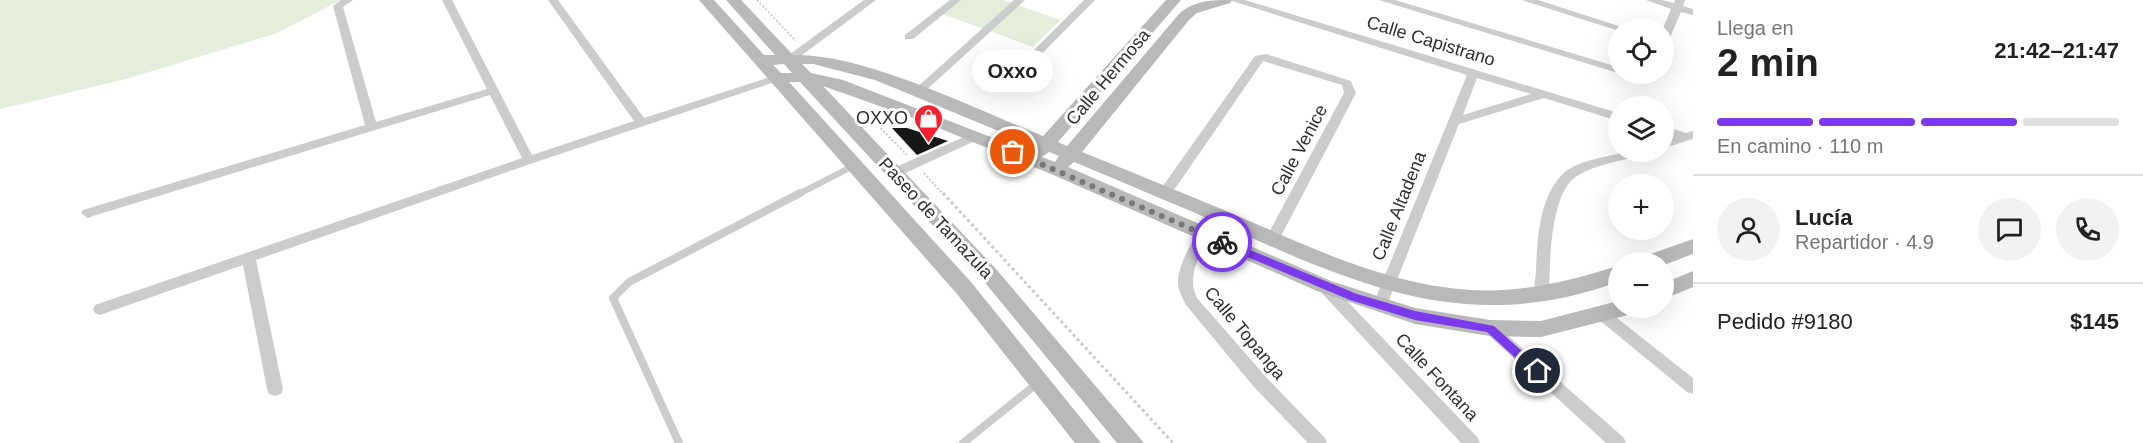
<!DOCTYPE html>
<html lang="es">
<head>
<meta charset="utf-8">
<style>
  :root { --surface:#fff; --page:#f2f2f2; --text:#222; --muted:#767676; --line:#e0e0e0; --accent:#7c3aed }
  body { margin:0; font-family:Helvetica,sans-serif; background:var(--page); color:var(--text); height:100vh; display:flex; flex-direction:column; font-size:22px; white-space:nowrap }
  * { box-sizing:border-box; margin:0 }
  p { font-size:20px; color:var(--muted) }
  .icon { flex:none; width:33px; height:33px; fill:none; stroke:currentColor; stroke-width:2; stroke-linecap:round; stroke-linejoin:round }
  .map { position:relative; flex:1; overflow:hidden }
  .drawer { display:flex; flex-direction:column; background:var(--surface); width:450px }
  .drawer>* { flex:none }
  .controls { position:absolute; left:1608px; top:18px; display:grid; gap:12px }
  .controls a { display:grid; place-items:center; width:66px; height:66px; border-radius:50%; background:var(--surface); box-shadow:0 6px 24px #0002; font-size:30px }
  .pin { position:absolute; display:grid; place-items:center; width:51px; height:51px; color:#fff; margin:-26px; border:3px solid #fff; border-radius:50%; box-shadow:0 2px 6px #0007 }
  .courier { position:absolute; display:grid; place-items:center; width:60px; height:60px; margin:-30px; border:4px solid #7c3aed; border-radius:50%; background:#fff; color:#222; box-shadow:0 2px 8px #0007 }
  .bubble { position:absolute; height:42px; border-radius:21px; background:var(--surface); box-shadow:0 6px 24px #0002; font-size:20px; font-weight:600; line-height:42px; text-align:center }
  .headline em { font-style:normal; font-weight:600 }
  .headline div { display:flex; flex-direction:column-reverse }
  .headline { display:flex; align-items:center; justify-content:space-between; height:102px; padding:0 24px }
  h1 { font-size:39px; font-weight:600; line-height:45px }
  .bar { display:grid; grid-template-columns:repeat(4,1fr); gap:9px 6px; align-content:center; height:72px; padding:0 24px }
  .bar i { height:8px; border-radius:4px; background:var(--line) }
  .bar .active { background:var(--accent) }
  .bar p { grid-column:span 4 }
  .line { display:flex; align-items:center; gap:15px; padding:0 24px; border-top:2px solid var(--line) }
  .line div { flex:1 }
  .round { display:grid; place-items:center; flex:none; width:63px; height:63px; border-radius:32px; background:var(--page) }
  main { display:flex; flex:1; min-height:0 }
  .map>svg:first-child { display:block }
  .green { fill:#e5eddb }
  .building { fill:#161616 }
  .lines { fill:none; stroke-linecap:round; stroke-linejoin:round }
  .path-far1 { stroke:#ccc; stroke-width:2; stroke-dasharray:2 2; stroke-linecap:butt }
  .path { stroke:#ccc; stroke-width:3; stroke-dasharray:3 3; stroke-linecap:butt }
  .lane-far1 { stroke:#ccc; stroke-width:6 }
  .lane { stroke:#ccc; stroke-width:8 }
  .street { fill:#ccc; fill-rule:evenodd }
  .secondary { fill:#b9b9b9; fill-rule:evenodd }
  .route { fill:#7c3aed }
  .done { stroke:#787878; stroke-width:6; stroke-dasharray:0 10.8 }
  .labels { text-anchor:middle; dominant-baseline:central; stroke-width:6; stroke-linejoin:round; paint-order:stroke }
  .street-label { font-size:18px; fill:#2f2f2f; stroke:#fff }
  .poi-label { font-size:18px; fill:#2f2f2f; stroke:#fff; text-anchor:end }
</style>
</head>
<body>
<main>
<div class="map">
<svg width="1693" height="443" viewBox="0 0 1693 443">
  <rect width="100%" height="100%" fill="#fff"/>
  <path class="green" d="M0 0H341L277 33 126 79 0 109Z
    M957 0H1003L1060 20 1033 47 940 13Z"/>
  <path class="building" d="M892 128H907L948 141 917 155Z"/>
  <g class="lines">
    <path class="path-far1" d="M757 0 796 41
      M861 108 907 155
      M924 173 944 195"/>
    <path class="path" d="M943 193 1173 443"/>
    <path class="lane-far1" d="M797 195 853 166"/>
    <path class="lane" d="M679 443 613 298 629 282 800 193
      M963 443 1039 382"/>
    <path class="street" d="M341 0H353L343 7 376 122 487 89 442 0H452L532 155 634 121 548 0H558L644 118 773 76H781L783 78 781 80 533 163 256 260 283 389 281 394 275 396 269 394 267 389 243 265 100 315 95 313 93 309 95 305 522 158 490 95 93 216 88 218 81 213 83 210 365 125 333 6Z
      M864 0H876L794 61H786V57Z
      M950 0H961L913 39H905V35Z
      M1014 0H1025L922 94H914L912 92 914 90Z
      M1084 0H1095L1017 79H1009V75Z
      M1229 0H1245L1618 113V121L1544 98 1459 124 1387 305 1385 309H1375L1373 305 1467 75ZM1477 78 1531 94 1463 115Z
      M1379 0H1395L1618 67V73Z
      M1522 0H1538L1625 28 1616 30Z
      M1646 0H1662L1674 3 1675 0H1685L1683 6 1693 9V15L1681 12 1669 40 1664 43 1663 28 1671 9Z
      M1266 54 1351 81 1356 93 1280 238 1273 243 1266 238 1344 93 1342 85 1263 61 1170 196 1165 197 1158 193 1255 56Z
      M1623 74H1657L1644 80 1625 76Z
      M1664 126 1686 133 1693 131V139L1664 148V140L1673 137 1664 134Z
      M975 132 979 133 981 136 979 139 899 176 894 177 888 173 889 170Z
      M1626 152H1645L1643 155C1622 161 1596 164 1577 176 1549 193 1550 266 1549 295L1547 299H1537C1533 291 1535 280 1536 272 1537 240 1539 195 1565 172 1577 161 1609 156 1626 152Z
      M1204 230 1211 235C1200 256 1186 274 1197 298L1266 377 1325 438 1327 443H1308L1254 387 1186 305C1182 297 1178 290 1178 282 1177 270 1193 233 1204 230Z
      M1324 281 1329 282 1478 438 1480 443H1461L1319 290 1317 286 1319 282Z
      M1603 309 1608 311 1693 378V394L1687 392 1598 319 1596 315 1598 311Z
      M1490 322 1495 324 1624 438 1626 443H1606L1485 332 1482 328 1485 324Z"/>
    <path class="secondary" d="M699 0H714L764 55H775L726 0H741L793 55C864 53 975 109 1043 136L1166 0H1181L1058 142 1067 146 1179 14C1194 0 1213 0 1232 0L1230 3 1197 13 1189 20 1082 152C1134 173 1186 194 1238 216 1312 248 1388 285 1471 290 1522 293 1569 281 1618 266V282C1471 335 1364 288 1229 228 1178 205 1126 184 1074 162L1068 167 1331 281 1415 308 1490 320 1541 321 1618 301V308H1635L1632 314 1624 316 1541 337 1490 336 1415 324 1317 291 1051 174 919 120 823 86 996 269 1144 443H1117L982 279 800 82H789L971 282 1101 443H1075L957 294ZM784 64 792 73H781L773 65ZM802 64H813L875 80 1035 146 1030 152 843 80 811 73ZM1049 152 1059 156 1055 162 1042 157Z
      M1693 239V254L1664 265 1639 262 1642 257Z
      M1693 271V287L1664 299V283Z"/>
  </g>
  <path class="route" d="M1219 240H1226L1357 294 1415 311 1494 326 1544 371 1542 375H1534L1487 332 1415 320 1350 300 1219 245Z"/>
  <g class="lines">
    <path class="done" d="M1013 152 1222 242"/>
  </g>
  <defs>
    <symbol id="shop-pin" viewBox="-11 -11 22 30"><path d="M0 17L-7.5 6A9.5 9.5 0 1 1 7.5 6Z" fill="#f6202e" stroke="#fff"/><path d="M-5-2.5h2.3a2.7 3.5 0 0 1 5.4 0H5L5.5 6h-11ZM-1.5-2.5h3a1.5 2.3 0 0 0-3 0Z" fill="#fff"/></symbol>
  </defs>
  <g fill-rule="evenodd">
    <use href="#shop-pin" x="912" y="102" width="33" height="45"/>
  </g>
  <g class="labels">
    <g class="street-label">
      <text transform="translate(1431 41) rotate(17)">Calle Capistrano</text>
      <text transform="translate(1108 77) rotate(-50)">Calle Hermosa</text>
      <text transform="translate(1299 150) rotate(-62)">Calle Venice</text>
      <text transform="translate(1399 206) rotate(-68)">Calle Altadena</text>
      <text transform="translate(936 218) rotate(47)">Paseo de Tamazula</text>
      <text transform="translate(1245 333) rotate(50)">Calle Topanga</text>
      <text transform="translate(1437 377) rotate(47)">Calle Fontana</text>
    </g>
    <g class="poi-label">
      <text x="908" y="118">OXXO</text>
    </g>
  </g>
</svg>
<div class="controls">
<a><svg class="icon" aria-label="locate" viewBox="0 0 24 24"><circle cx="12" cy="12" r="6"/><path d="M12 2v4M12 18v4M2 12h4M18 12h4"/></svg></a>
<a><svg class="icon" aria-label="layers" viewBox="0 0 24 24"><path d="M12 4l9 5-9 5-9-5zM3 14l9 5 9-5"/></svg></a>
<a>+</a>
<a>−</a>
</div>
<div class="pin" style="left:1013px;top:152px;background:#ea580c"><svg class="icon" aria-label="bag" viewBox="0 0 24 24"><path d="M5 8h14l-1 12H6zM9 8a3 3 0 0 1 6 0"/></svg></div>
<div class="pin" style="left:1538px;top:371px;background:#1f2937"><svg class="icon" aria-label="home" viewBox="0 0 24 24"><path d="M3 11l9-7 9 7M6 9v11h12V9"/></svg></div>
<div class="courier" style="left:1222px;top:242px"><svg class="icon" aria-label="bike" viewBox="0 0 24 24"><circle cx="6" cy="16" r="4"/><circle cx="18" cy="16" r="4"/><path d="M6 16l4-8h5l3 8M10 8l3 8H6M13 5h3"/></svg></div>
<div class="bubble" style="left:972px;top:50px;width:81px">Oxxo</div>
</div>
<section class="drawer">
<div class="headline"><div><h1>2 min</h1><p>Llega en</p></div><em>21:42–21:47</em></div>
<div class="bar"><i class="active"></i><i class="active"></i><i class="active"></i><i></i><p>En camino · 110 m</p></div>
<div class="line" style="height:108px"><a class="round"><svg class="icon" aria-label="person" viewBox="0 0 24 24"><circle cx="12" cy="8" r="4"/><path d="M4 21q1-7 8-7t8 7"/></svg></a><div><b>Lucía</b><p>Repartidor · 4.9</p></div><a class="round"><svg class="icon" aria-label="chat" viewBox="0 0 24 24"><path d="M4 5h16v11H9l-5 4z"/></svg></a><a class="round"><svg class="icon" aria-label="phone" viewBox="0 0 24 24"><path d="M5 4h4l2 5-3 2q2 4 5 5l2-3 5 2v4C11 20 4 13 5 4z"/></svg></a></div>
<div class="line" style="height:78px"><div>Pedido #9180</div><b>$145</b></div>
</section>
</main>
</body>
</html>
